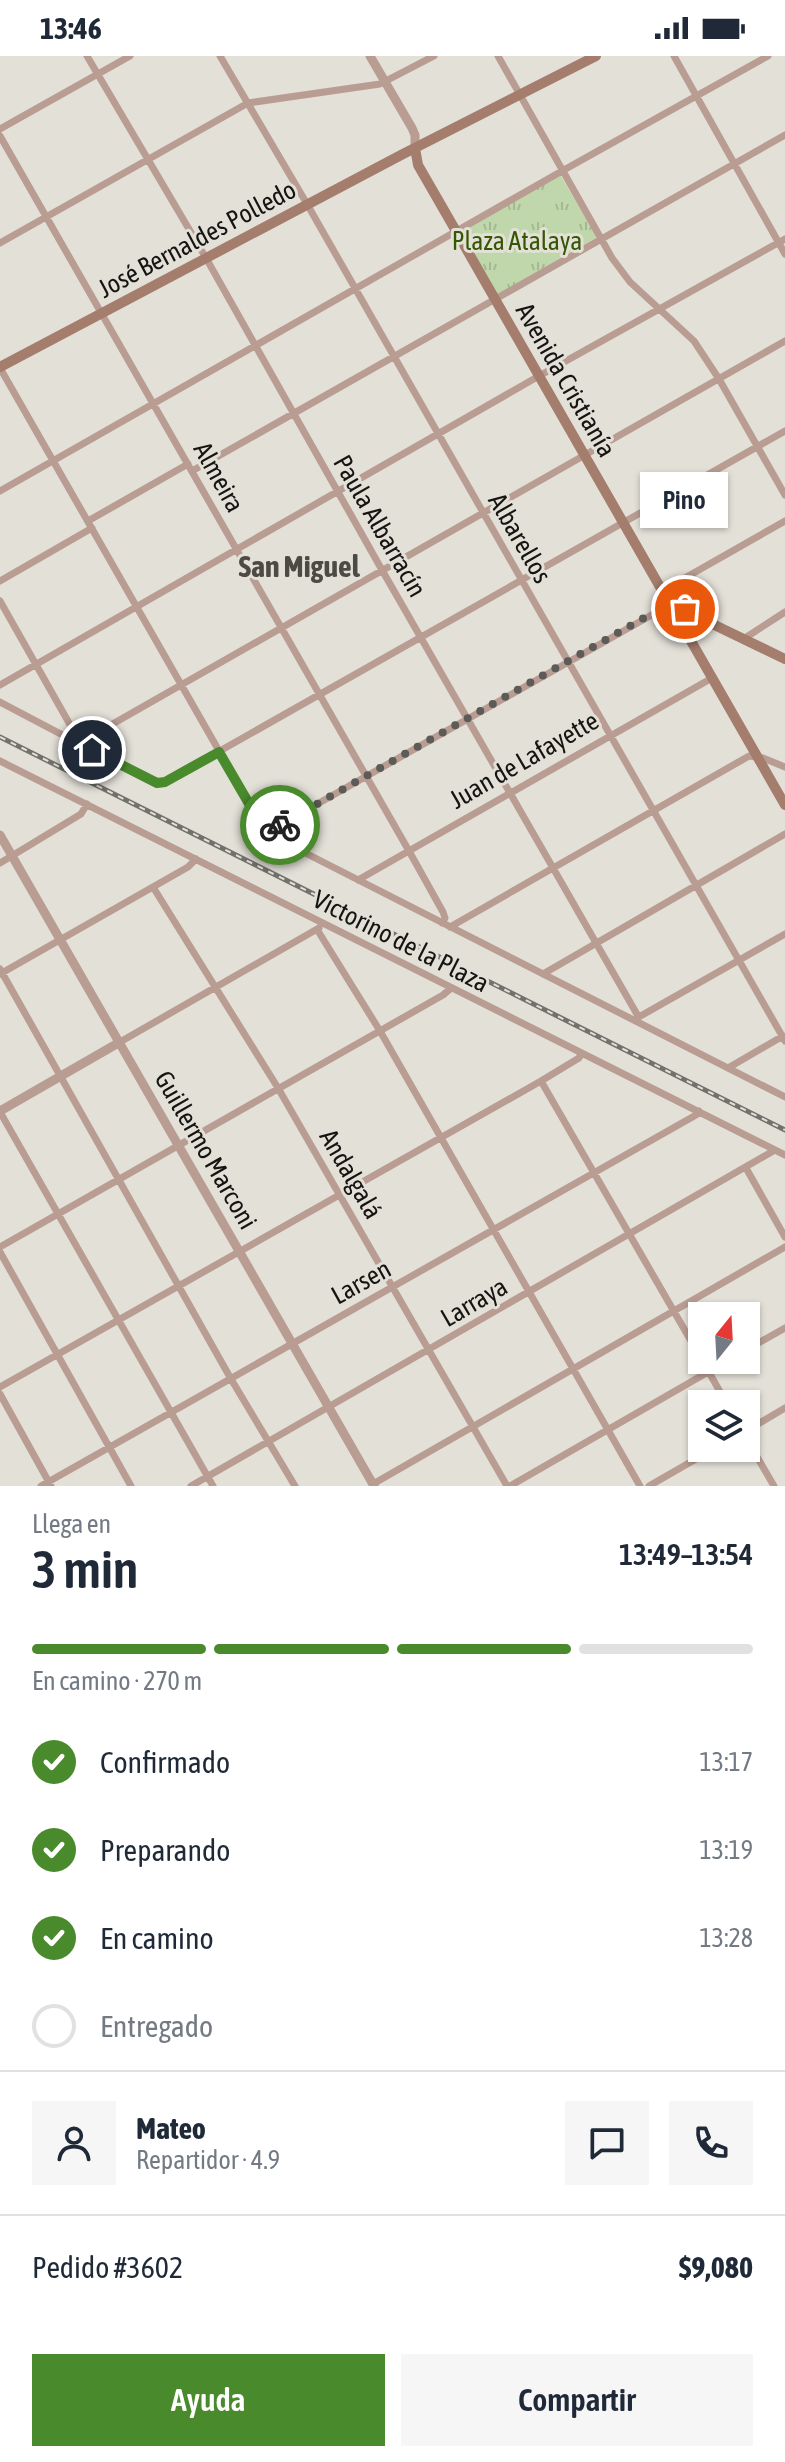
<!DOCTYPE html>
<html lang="es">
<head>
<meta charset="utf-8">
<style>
  :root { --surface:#fff; --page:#f6f6f7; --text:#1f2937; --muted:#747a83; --line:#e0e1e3; --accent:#498a2c }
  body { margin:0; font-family:"Asap Condensed",sans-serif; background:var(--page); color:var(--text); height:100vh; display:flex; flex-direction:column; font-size:30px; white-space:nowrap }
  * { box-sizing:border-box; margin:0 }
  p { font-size:26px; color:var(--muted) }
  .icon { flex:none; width:44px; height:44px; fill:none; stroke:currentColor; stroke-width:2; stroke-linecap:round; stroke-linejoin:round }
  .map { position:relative; height:1430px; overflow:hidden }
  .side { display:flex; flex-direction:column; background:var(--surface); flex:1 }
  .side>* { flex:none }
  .needle { width:52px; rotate:18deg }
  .tools { position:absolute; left:688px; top:1246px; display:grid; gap:16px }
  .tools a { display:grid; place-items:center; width:72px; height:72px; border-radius:0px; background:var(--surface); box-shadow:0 2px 6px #0004; font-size:40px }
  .pin { position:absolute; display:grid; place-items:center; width:68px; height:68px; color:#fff; margin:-34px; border:4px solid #fff; border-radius:50%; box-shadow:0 2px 8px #0007 }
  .courier { position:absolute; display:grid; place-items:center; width:80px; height:80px; margin:-40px; border:6px solid #498a2c; border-radius:50%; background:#fff; color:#222; box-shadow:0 2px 10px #0007 }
  .bubble { position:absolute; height:56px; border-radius:0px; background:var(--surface); box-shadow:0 2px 6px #0004; font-size:26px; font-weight:600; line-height:56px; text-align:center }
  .summary em { font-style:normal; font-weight:600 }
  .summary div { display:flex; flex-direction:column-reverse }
  .summary { display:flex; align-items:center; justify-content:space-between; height:136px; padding:0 32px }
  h1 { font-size:52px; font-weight:600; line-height:60px }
  .bar { display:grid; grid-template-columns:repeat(4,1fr); gap:12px 8px; align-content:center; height:96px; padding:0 32px }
  .bar i { height:10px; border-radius:6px; background:var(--line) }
  .bar .current { background:var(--accent) }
  .bar p { grid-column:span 4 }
  .line { display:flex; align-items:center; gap:20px; padding:0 32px; border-top:2px solid var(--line) }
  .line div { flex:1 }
  .round { display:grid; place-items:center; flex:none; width:84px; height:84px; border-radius:0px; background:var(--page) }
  ol { padding:0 32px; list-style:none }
  li { display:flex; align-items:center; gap:24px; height:88px }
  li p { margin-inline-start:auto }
  li .icon { padding:8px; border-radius:50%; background:var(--accent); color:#fff; stroke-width:4 }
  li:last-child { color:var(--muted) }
  li i { width:44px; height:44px; border:4px solid var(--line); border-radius:50% }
  .cta { display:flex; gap:16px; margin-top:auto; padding:16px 32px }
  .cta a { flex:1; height:92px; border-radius:0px; background:var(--accent); color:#fff; font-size:32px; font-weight:600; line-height:92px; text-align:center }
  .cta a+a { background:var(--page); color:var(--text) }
  .status { display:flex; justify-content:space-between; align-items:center; height:56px; padding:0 40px; background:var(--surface); direction:ltr }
  .status svg { height:22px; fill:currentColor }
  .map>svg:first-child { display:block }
  .grass { fill:url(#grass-tufts) }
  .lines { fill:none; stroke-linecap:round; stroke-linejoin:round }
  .minor { stroke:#b99d93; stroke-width:7 }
  .tertiary { stroke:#b99d93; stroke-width:9 }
  .secondary { stroke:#a47d6d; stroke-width:10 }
  .rail-casing { stroke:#72716b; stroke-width:5 }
  .rail { stroke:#e3e0d8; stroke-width:2; stroke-dasharray:6; stroke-linecap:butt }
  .done { stroke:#5d5b57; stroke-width:8; stroke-dasharray:0 14.4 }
  .route { stroke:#498a2c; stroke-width:10 }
  .labels { text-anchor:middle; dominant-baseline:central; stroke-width:6; stroke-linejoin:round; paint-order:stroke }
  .street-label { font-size:26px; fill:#151411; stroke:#e3e0d8 }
  .park-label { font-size:26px; fill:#355603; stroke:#e3e0d8 }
  .quarter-label { font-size:30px; font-weight:bold; fill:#4d4a44; stroke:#e3e0d8 }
</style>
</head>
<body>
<div class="status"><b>13:46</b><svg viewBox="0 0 49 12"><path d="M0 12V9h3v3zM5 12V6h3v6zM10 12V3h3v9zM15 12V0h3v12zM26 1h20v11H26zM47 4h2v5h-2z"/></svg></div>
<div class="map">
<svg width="785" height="1430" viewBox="0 0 785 1430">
  <defs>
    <pattern id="grass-tufts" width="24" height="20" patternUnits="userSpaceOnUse" patternTransform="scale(2)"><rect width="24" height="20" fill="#c0d7ac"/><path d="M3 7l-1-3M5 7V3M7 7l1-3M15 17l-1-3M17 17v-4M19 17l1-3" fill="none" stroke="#a4b893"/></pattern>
  </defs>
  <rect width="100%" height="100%" fill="#e3e0d8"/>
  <path class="grass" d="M559 117 597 181 496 240 459 174Z"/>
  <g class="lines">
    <path class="minor" d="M87 0 206 202 382 514 638 960
      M220 0 307 148 785 985
      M498 0 612 202 630 226 694 285 719 323 785 439
      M674 0 785 198
      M0 73 130 0
      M0 80 409 795 443 856 445 862 442 867
      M0 187 248 47 380 28 434 0
      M0 312 266 777
      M192 415 785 79
      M0 435 562 115 768 0
      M88 465 188 408
      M0 525 92 472
      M662 535 785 465
      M0 545 73 674V683
      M745 582 785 556
      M0 629 539 320 785 183
      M0 646 150 725 157 727 165 726 785 375
      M83 689 88 682 785 285
      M0 705 785 1099
      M254 776 266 777 785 1041
      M266 777 671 548
      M0 807 81 758 87 748
      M358 824 712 622
      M153 831 278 1032 507 1430
      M450 871 749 700 763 702 785 711
      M318 875 380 975 640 1430
      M0 913 231 1323 295 1430
      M0 918 188 811 196 803
      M543 918 785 778
      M637 962 785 878
      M120 986 319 872
      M728 1012 783 980
      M541 1025 702 1304
      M0 1056 213 1430
      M746 1112 785 1181
      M0 1191 443 939 450 933
      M0 1196 131 1430
      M746 1294 785 1272
      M702 1304 727 1348
      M0 1331 541 1025 579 1002 581 997
      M0 1338 51 1430
      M746 1375 785 1352
      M746 1382 774 1430
      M373 1428 785 1191
      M41 1430 696 1059 699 1055
      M191 1430 775 1094
      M510 1430 729 1304
      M649 1430 715 1392"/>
    <path class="tertiary" d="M370 0 412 72 415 79V92
      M0 779 374 1430
      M0 1055 120 986"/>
    <path class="secondary" d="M415 92 418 109 456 175 785 749
      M0 311 403 98 596 0
      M671 548 785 603"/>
    <defs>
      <path id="rail" d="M0 681 785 1074"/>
    </defs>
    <use href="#rail" class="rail-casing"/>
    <use href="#rail" class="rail"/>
  </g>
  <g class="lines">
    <path class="done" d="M280 769 665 550 671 548 685 553"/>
    <path class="route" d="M92 694 157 727 165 726 219 696 266 777 280 769"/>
  </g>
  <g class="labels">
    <g class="street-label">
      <text transform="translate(197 183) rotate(-28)">José Bernaldes Polledo</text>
      <text transform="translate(566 324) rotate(60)">Avenida Cristianía</text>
      <text transform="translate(219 421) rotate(61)">Almeira</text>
      <text transform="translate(380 470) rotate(60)">Paula Albarracín</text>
      <text transform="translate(520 482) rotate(60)">Albarellos</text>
      <text transform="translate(524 704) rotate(-30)">Juan de Lafayette</text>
      <text transform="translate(401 885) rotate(27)">Victorino de la Plaza</text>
      <text transform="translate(206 1094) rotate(60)">Guillermo Marconi</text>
      <text transform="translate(351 1118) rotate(60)">Andalgalá</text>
      <text transform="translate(361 1226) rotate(-29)">Larsen</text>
      <text transform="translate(474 1246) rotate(-30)">Larraya</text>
    </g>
    <g class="park-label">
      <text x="517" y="185">Plaza Atalaya</text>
    </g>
    <g class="quarter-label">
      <text x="299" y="510">San Miguel</text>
    </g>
  </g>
</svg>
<div class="tools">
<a><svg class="needle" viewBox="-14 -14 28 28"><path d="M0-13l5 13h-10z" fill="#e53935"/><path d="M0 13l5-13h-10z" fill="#747a83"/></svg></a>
<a><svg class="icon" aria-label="layers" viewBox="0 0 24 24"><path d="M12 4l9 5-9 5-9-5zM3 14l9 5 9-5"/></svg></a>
</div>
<div class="pin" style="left:685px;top:553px;background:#ea580c"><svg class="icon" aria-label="bag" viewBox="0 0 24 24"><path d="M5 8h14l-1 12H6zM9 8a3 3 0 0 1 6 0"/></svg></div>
<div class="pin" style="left:92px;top:694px;background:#1f2937"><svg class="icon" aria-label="home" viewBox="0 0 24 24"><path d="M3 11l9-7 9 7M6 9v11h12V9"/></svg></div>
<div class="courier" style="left:280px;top:769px"><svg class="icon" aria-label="bike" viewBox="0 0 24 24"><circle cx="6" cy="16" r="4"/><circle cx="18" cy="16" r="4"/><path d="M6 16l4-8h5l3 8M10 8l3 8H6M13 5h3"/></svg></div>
<div class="bubble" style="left:640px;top:416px;width:88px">Pino</div>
</div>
<section class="side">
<div class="summary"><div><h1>3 min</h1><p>Llega en</p></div><em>13:49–13:54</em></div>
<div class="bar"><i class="current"></i><i class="current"></i><i class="current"></i><i></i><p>En camino · 270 m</p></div>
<ol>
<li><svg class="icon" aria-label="check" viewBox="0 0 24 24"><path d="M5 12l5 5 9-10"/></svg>Confirmado<p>13:17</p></li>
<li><svg class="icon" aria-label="check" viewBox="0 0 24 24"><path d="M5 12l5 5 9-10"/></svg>Preparando<p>13:19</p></li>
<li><svg class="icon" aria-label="check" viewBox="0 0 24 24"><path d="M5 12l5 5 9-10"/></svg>En camino<p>13:28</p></li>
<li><i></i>Entregado</li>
</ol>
<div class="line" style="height:144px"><a class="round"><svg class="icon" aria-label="person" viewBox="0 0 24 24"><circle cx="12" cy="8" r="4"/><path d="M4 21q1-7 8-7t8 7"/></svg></a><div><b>Mateo</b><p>Repartidor · 4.9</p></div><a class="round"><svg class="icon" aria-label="chat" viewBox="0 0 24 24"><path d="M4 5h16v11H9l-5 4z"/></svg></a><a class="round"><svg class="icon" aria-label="phone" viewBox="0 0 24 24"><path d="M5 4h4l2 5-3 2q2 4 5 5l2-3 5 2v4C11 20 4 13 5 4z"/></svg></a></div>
<div class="line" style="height:104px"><div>Pedido #3602</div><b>$9,080</b></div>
<div class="cta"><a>Ayuda</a><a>Compartir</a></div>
</section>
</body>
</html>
